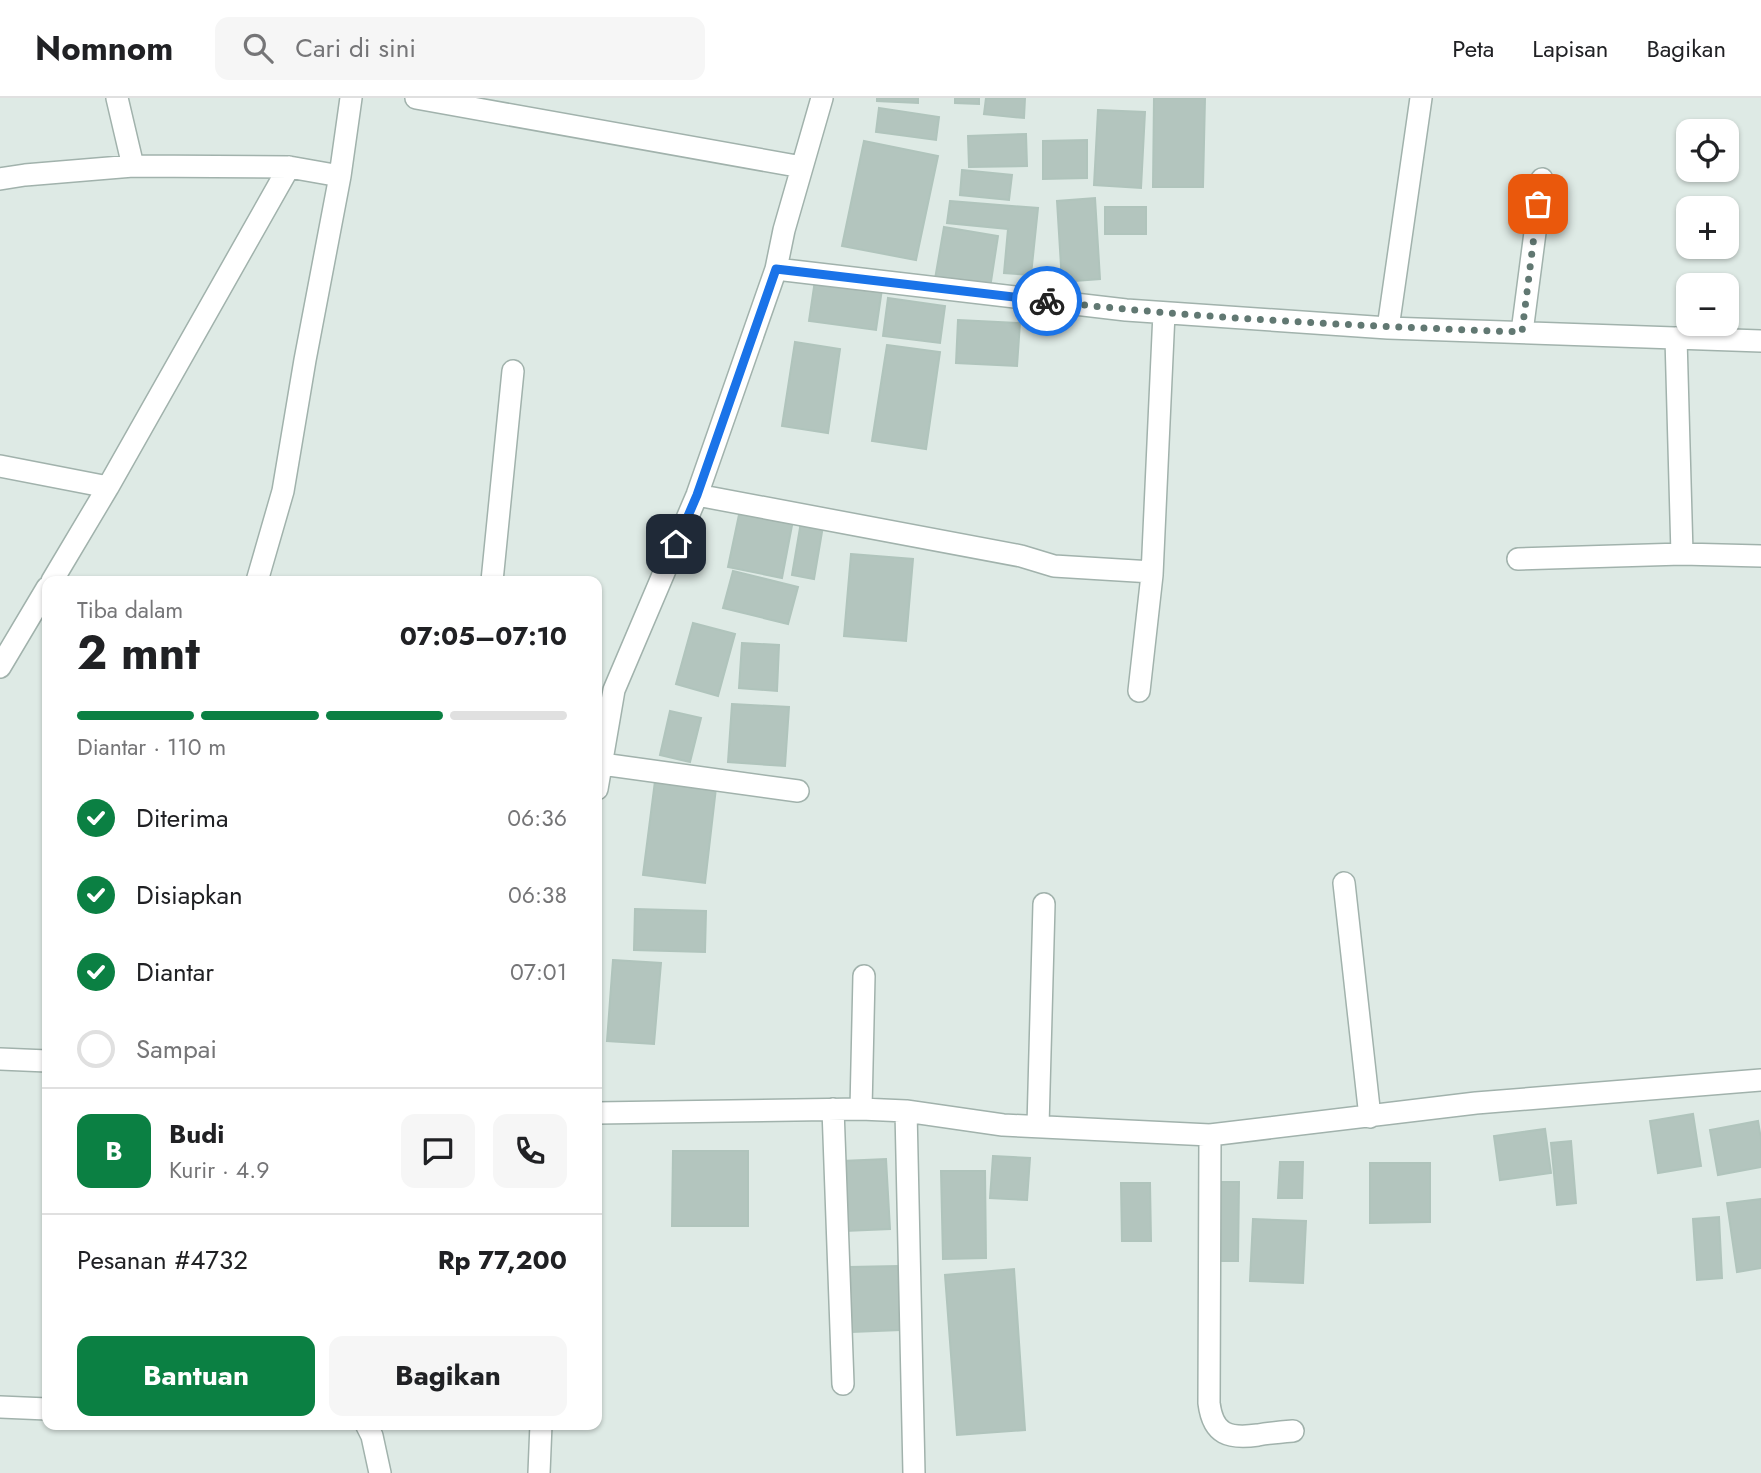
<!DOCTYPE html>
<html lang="id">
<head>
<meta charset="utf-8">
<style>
  :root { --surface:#fff; --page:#f6f6f6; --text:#202124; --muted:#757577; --line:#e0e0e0; --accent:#0b8043 }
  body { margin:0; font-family:Jost,sans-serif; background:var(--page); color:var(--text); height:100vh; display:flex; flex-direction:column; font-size:26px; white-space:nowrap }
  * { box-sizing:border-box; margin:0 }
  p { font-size:23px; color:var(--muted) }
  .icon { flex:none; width:38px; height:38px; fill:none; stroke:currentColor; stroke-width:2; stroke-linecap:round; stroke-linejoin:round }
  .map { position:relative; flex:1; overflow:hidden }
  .sheet { position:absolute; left:42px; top:478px; width:560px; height:854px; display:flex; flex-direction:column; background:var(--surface); border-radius:14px; box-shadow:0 2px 5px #0004 }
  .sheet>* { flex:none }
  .buttons { position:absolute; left:1676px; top:21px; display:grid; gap:14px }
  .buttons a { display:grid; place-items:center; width:63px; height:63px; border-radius:14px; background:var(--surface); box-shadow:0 2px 5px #0004; font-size:35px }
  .pin { position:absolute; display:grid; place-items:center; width:60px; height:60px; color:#fff; margin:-30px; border-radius:14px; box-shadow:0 4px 10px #0006 }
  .courier { position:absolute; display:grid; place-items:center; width:70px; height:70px; margin:-35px; border:5px solid #1a73e8; border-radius:50%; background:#fff; color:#222; box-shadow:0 2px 9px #0007 }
  .summary em { font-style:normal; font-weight:700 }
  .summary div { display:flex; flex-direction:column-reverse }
  .summary { display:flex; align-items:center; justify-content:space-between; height:119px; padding:0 35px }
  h1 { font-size:46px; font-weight:700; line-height:52px }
  .bar { display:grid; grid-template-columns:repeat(4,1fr); gap:10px 7px; align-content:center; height:84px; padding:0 35px }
  .bar i { height:9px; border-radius:5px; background:var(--line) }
  .bar .current { background:var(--accent) }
  .bar p { grid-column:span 4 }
  .line { display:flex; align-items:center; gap:18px; padding:0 35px; border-top:2px solid var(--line) }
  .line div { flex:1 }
  .round { display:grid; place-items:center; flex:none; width:74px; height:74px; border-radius:14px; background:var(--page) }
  ol { padding:0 35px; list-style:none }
  li { display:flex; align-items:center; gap:21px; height:77px }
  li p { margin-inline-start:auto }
  li .icon { padding:7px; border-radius:50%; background:var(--accent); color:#fff; stroke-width:4 }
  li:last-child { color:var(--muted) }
  li i { width:38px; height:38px; border:4px solid var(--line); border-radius:50% }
  .action { display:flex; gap:14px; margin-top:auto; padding:14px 35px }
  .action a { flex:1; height:80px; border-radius:14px; background:var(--accent); color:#fff; font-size:28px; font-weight:700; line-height:80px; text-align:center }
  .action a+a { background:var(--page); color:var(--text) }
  header { display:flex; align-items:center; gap:42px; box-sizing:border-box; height:98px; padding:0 35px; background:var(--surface); border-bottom:2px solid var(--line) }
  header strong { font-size:33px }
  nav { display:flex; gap:38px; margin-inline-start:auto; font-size:24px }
  .search { width:490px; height:63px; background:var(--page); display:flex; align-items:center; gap:18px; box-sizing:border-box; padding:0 24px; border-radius:14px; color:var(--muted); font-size:26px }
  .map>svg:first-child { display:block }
  .building { fill:#b3c5be; stroke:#b0c4bc; stroke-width:2 }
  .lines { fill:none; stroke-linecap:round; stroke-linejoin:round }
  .minor-casing { stroke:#a1b2ac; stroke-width:24 }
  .minor { stroke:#fff; stroke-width:21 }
  .done { stroke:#617872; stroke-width:7; stroke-dasharray:0 12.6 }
  .route { stroke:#1a73e8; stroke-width:9 }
</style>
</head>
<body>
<header>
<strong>Nomnom</strong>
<div class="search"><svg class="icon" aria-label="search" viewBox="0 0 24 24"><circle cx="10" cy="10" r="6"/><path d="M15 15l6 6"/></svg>Cari di sini</div>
<nav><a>Peta</a><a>Lapisan</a><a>Bagikan</a></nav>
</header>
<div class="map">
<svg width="1761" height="1375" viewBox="0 0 1761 1375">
  <rect width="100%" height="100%" fill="#deeae5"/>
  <path class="building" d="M877 0H918V5L877 3Z
    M955 0H979V6L955 5Z
    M986 0H1025L1024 20 984 16Z
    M1154 0H1205L1203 89H1153Z
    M879 10 939 19 936 42 876 34Z
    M1098 12 1145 14 1141 90 1094 87Z
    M1026 36 1027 68 969 69 968 38Z
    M1087 42V80L1043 81V43Z
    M864 43 938 58 916 162 842 148Z
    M962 72 1012 77 1009 102 960 97Z
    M1095 100 1100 181 1062 184 1057 103Z
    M950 103 1038 110 1031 177 1004 175 1008 131 947 125Z
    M1105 109H1146V136H1105Z
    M944 129 998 138 990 190 935 181Z
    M815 182 882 191 876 232 809 223Z
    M888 200 945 208 940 245 883 238Z
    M958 222 1020 225 1017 268 956 265Z
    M795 244 840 251 828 335 782 328Z
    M887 247 940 254 926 351 872 343Z
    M740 412 793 422 782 480 728 469Z
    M801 424 823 428 814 481 792 477Z
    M851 456 913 461 906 543 844 538Z
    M733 473 798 489 788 526 723 510Z
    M693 525 735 536 718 598 676 586Z
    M742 545 779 547 777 593 739 590Z
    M732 606 789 609 785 668 728 664Z
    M670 613 701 620 690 664 660 657Z
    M655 683 716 690 705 785 643 777Z
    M635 811 706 813 705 854 634 852Z
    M613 862 661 865 654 946 607 943Z
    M1693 1016 1701 1068 1658 1075 1650 1023Z
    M1758 1023 1761 1041V1069L1718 1077 1710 1032Z
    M1545 1031 1551 1075 1500 1082 1494 1038Z
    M1571 1043 1576 1105 1557 1107 1551 1045Z
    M673 1053H748V1128H672Z
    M993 1058 1030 1060 1027 1102 990 1100Z
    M886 1061 890 1131 845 1133 842 1063Z
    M1280 1064H1303L1302 1100H1278Z
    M1370 1065H1430V1124L1370 1125Z
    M941 1073H985L986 1160 943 1161Z
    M1217 1084H1239L1238 1163H1216Z
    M1121 1085H1150L1151 1143H1122Z
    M1761 1101V1170L1737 1174 1727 1105Z
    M1719 1119 1722 1180 1697 1182 1693 1121Z
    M1253 1121 1306 1123 1303 1185 1250 1183Z
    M898 1168 900 1232 852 1234 850 1169Z
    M1014 1171 1025 1332 957 1337 945 1177Z"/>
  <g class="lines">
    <defs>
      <path id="minor" d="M117 0 133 68
        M416 0 802 69
        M0 81 25 77 133 68 289 69 340 78
        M776 171 1126 212 1388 230 1761 243
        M1388 230 1421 0
        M1522 234 1542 81
        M1676 240 1682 456
        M0 368 108 389
        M697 397 1021 458 1054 468 1152 474
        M1518 461 1682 456 1761 458
        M52 483 108 389 289 69
        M257 483 283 393 305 262 340 78 351 0
        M492 483 513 273
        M0 569 47 490
        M1139 593 1152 477 1164 215
        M602 666 798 693
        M597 691 614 592 697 397 776 171 784 132 822 0
        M1344 785 1370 1019
        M0 961 47 963
        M833 1011 843 1286
        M861 1011 864 878
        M906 1013 914 1375
        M597 1015 861 1011 906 1013 1003 1027 1210 1037 1476 1005 1761 982
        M1038 1028 1044 806
        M1210 1037 1209 1305C1213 1337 1229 1341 1258 1337 1269 1335 1281 1334 1293 1333
        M0 1309 47 1311
        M366 1326 372 1338 380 1375
        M539 1375 541 1326"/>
    </defs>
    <use href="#minor" class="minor-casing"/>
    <use href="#minor" class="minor"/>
  </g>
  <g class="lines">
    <path class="done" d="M1047 203C1204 221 1363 228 1522 234L1538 106"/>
    <path class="route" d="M676 446 697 397 776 171 1047 203"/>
  </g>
</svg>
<div class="buttons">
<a><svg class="icon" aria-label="locate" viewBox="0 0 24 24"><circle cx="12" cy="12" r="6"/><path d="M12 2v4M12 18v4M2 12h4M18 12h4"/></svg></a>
<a>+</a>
<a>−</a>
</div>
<div class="pin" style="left:1538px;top:106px;background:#ea580c"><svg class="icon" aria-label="bag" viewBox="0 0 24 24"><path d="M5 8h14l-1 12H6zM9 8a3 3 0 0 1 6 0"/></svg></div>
<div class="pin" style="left:676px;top:446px;background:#1f2937"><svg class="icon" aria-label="home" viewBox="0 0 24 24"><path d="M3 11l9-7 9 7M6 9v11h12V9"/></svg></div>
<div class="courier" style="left:1047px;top:203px"><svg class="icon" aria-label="bike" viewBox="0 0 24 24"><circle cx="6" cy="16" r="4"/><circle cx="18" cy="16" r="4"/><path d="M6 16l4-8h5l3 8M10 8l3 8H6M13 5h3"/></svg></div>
<section class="sheet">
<div class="summary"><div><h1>2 mnt</h1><p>Tiba dalam</p></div><em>07:05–07:10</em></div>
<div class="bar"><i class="current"></i><i class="current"></i><i class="current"></i><i></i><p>Diantar · 110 m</p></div>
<ol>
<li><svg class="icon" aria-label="check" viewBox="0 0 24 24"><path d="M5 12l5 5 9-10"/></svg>Diterima<p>06:36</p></li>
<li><svg class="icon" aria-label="check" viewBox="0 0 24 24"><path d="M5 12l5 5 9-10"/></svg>Disiapkan<p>06:38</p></li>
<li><svg class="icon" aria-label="check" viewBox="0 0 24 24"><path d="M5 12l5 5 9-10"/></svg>Diantar<p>07:01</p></li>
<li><i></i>Sampai</li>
</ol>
<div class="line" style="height:126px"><b class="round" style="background:var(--accent);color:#fff">B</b><div><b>Budi</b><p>Kurir · 4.9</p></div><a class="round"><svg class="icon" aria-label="chat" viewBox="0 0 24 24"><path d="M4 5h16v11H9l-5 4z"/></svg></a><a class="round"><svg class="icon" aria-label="phone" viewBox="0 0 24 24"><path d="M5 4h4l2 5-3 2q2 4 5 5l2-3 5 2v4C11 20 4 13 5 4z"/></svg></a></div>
<div class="line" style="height:91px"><div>Pesanan #4732</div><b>Rp 77,200</b></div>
<div class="action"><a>Bantuan</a><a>Bagikan</a></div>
</section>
</div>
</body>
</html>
